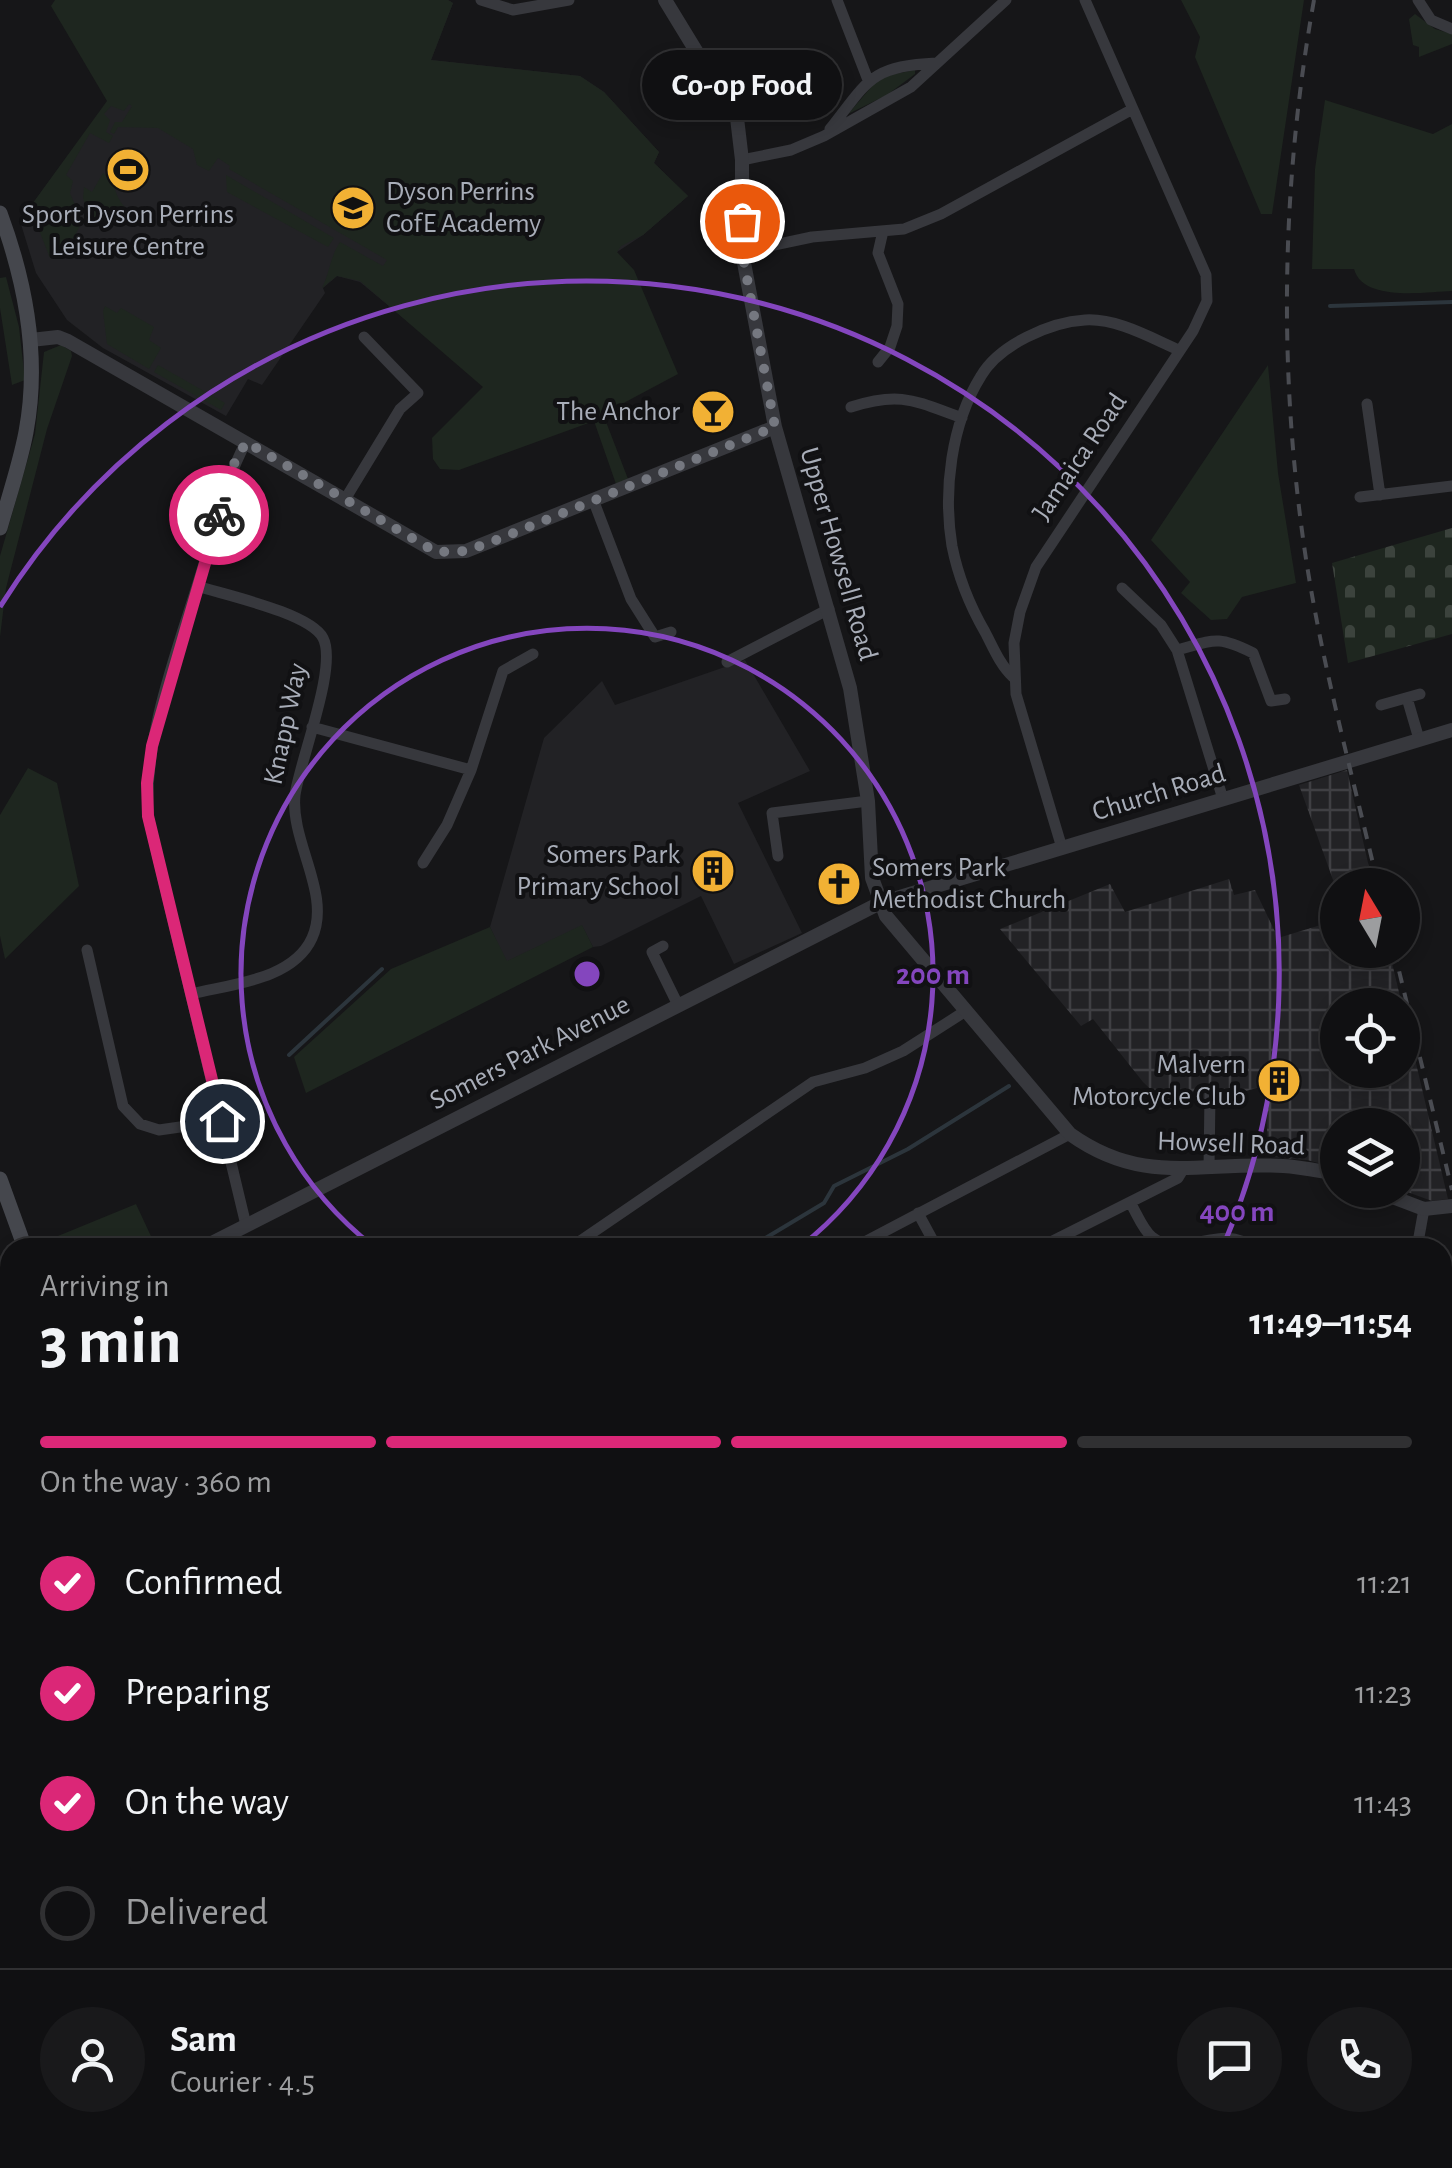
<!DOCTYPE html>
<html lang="en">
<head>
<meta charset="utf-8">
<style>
  :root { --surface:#101012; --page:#19191b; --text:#f1f3f6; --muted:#9c9d9f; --line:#303032; --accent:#db2777 }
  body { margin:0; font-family:"Alegreya Sans",sans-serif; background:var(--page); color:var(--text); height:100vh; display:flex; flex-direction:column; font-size:38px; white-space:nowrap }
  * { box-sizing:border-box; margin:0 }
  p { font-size:32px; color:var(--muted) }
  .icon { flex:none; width:55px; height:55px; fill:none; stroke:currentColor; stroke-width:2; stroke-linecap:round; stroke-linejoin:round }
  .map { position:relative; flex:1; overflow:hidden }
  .drawer { position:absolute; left:0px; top:1238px; width:1452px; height:932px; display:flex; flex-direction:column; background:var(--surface); border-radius:30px 30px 0 0; box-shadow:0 5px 15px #0003,0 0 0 2px var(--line) }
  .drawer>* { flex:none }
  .needle { width:65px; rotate:350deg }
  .fabs { position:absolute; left:1320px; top:868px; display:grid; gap:20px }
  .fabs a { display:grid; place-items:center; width:100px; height:100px; border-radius:50%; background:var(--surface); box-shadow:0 5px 15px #0003,0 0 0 2px var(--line); font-size:50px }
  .pin { position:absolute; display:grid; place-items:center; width:85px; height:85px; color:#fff; margin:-42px; border:5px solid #fff; border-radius:50%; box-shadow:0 2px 10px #0007 }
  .courier { position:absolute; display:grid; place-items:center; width:100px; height:100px; margin:-50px; border:8px solid #db2777; border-radius:50%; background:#fff; color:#222; box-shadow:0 2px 12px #0007 }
  .bubble { position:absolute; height:70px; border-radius:35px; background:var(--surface); box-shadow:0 5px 15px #0003,0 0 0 2px var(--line); font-size:32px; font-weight:600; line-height:70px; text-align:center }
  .summary em { font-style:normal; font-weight:600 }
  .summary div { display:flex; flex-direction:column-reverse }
  .summary { display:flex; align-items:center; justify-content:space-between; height:170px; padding:0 40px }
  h1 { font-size:65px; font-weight:600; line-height:75px }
  .bar { display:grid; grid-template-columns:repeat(4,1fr); gap:15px 10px; align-content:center; height:120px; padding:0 40px }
  .bar i { height:12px; border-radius:8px; background:var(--line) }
  .bar .on { background:var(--accent) }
  .bar p { grid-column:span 4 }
  .line { display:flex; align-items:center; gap:25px; padding:0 40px; border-top:2px solid var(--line) }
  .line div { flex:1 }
  .round { display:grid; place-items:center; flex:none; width:105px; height:105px; border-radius:52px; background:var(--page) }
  ol { padding:0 40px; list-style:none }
  li { display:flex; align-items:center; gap:30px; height:110px }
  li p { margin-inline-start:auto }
  li .icon { padding:10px; border-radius:50%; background:var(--accent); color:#fff; stroke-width:4 }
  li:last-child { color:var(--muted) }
  li i { width:55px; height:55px; border:5px solid var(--line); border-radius:50% }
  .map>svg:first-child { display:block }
  .built { fill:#222225 }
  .industrial { fill:url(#industrial-grid) }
  .green { fill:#1e261f }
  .forest { fill:url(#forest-firs) }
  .cemetery { fill:url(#cemetery-stones) }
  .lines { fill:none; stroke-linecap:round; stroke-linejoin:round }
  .stream { stroke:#2c353c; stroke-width:4 }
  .minor { stroke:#37383d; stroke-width:11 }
  .tertiary { stroke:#37383d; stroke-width:14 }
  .secondary { stroke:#45474d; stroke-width:15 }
  .trunk { stroke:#5b5e65; stroke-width:18 }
  .rail { stroke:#4a4c52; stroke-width:4; stroke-dasharray:12 10; stroke-linecap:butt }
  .done { stroke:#757880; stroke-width:10; stroke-dasharray:0 18 }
  .route { stroke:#db2777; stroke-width:12 }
  .ring { fill:none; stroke:#8446be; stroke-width:5 }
  .labels { text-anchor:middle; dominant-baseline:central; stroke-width:8; stroke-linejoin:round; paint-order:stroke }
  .poi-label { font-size:28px; fill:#a8adb8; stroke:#111113; text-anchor:end }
  .street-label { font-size:28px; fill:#a8adb8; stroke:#111113 }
  .centre { fill:#8446be; stroke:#111113; stroke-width:5 }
  .ring-label { font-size:30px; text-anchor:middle; font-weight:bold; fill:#8446be; stroke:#111113; stroke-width:8; stroke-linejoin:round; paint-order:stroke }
</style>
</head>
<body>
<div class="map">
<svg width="1452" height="2168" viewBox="0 0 1452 2168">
  <defs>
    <pattern id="industrial-grid" width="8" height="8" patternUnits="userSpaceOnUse" patternTransform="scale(2.5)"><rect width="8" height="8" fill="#222225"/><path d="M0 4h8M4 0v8" fill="none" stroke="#3f3f43"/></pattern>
    <pattern id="forest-firs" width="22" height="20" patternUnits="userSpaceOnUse" patternTransform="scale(2.5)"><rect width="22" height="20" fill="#1e261f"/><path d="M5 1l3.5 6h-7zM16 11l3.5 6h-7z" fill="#3c433d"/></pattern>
    <pattern id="cemetery-stones" width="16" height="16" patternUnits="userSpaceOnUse" patternTransform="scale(2.5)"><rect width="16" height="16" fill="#1e261f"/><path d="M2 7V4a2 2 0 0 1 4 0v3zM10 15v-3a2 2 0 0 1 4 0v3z" fill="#3c433d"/></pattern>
  </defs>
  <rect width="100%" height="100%" fill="#161618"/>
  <path class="built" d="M182 0H448L453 3 431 60 580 76 604 92 659 152 654 163 688 196 643 235 617 252 430 340 360 282 337 276 323 288 325 293 262 385 248 379 226 416 103 348 67 320 36 273 20 221Z
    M745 660 810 771 738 803 802 933 734 964 701 896 601 946 593 947 582 926 506 962 490 927 544 738 602 681 615 705Z
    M1443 1479 1452 1486V1591L1443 1598Z
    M10 1921V2081L0 2086V1925Z"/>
  <path class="industrial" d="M1347 770 1373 885H1338L1337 891 1299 785Z
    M1229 879 1234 895 1255 890 1278 938 1337 920 1338 950H1389L1402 1005H1338V1070H1402L1403 1008 1448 1199 1432 1201 1402 1190V1125H1338L1337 1168 1307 1160 1269 1157 1264 1086 1202 1103 1190 1090 1171 1109 1143 1082 1093 1019 1081 1026 1000 929 1110 884 1125 912Z"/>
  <path class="green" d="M55 0H448L453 3 431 60 580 76 604 92 659 152 654 163 688 196 643 235 621 246 617 252 634 270 678 374 603 414 628 479 616 484 594 421 459 470 440 469 433 459 432 438 483 387 360 281 337 276 322 288C330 272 330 257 340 242L383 266 387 260 229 169 230 166 218 158 209 171 197 165 193 149 158 128 118 127 114 134 110 132 115 122H122L132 106 129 104 124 111 111 106 104 114 110 120 106 132 113 136 109 143 90 133 66 175 73 181 70 193 82 222 64 256 50 258 30 207 107 101 51 6Z
    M1181 0H1304L1272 214H1261L1195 57 1200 37Z
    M1415 14 1435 29 1452 34V44L1419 57V47L1413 45 1409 19Z
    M915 70V74L887 95 848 114 880 77Z
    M1325 100 1433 134 1452 124V291C1425 292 1363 302 1354 269H1312L1315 169Z
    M103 173C116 182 115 198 125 207L114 225 89 216 83 198 84 187 92 192Z
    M226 175 334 238 328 247 227 192Z
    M6 277 19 327 25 380 12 385 0 308V278Z
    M105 306 117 313 121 308 154 327 149 340 161 348 149 369 107 344 103 311Z
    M61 345 71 351 72 356 47 429 6 588 0 637V556L35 434 44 352Z
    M158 365 225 403 221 410 154 372Z
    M1268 365 1278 473 1296 583 1242 597 1227 619 1211 620 1181 593 1190 582 1151 540Z
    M28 768 57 783 79 886 5 959 0 936V815Z
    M582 925 593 947 306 1093 294 1057 391 969 490 927 507 961Z
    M136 1204 156 1247 36 1245Z
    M1452 1696V2168H876L887 2160H1442V1705Z"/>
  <path class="forest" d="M1452 2091V2168H1241L1234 2161H1213L1442 2160 1443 2093Z
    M870 2160H1035L1033 2168H864Z"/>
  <path class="cemetery" d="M1452 528V634L1348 663 1332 563Z"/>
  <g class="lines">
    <path class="stream" d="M1330 306 1452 302
      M289 1055 382 969
      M749 1248 824 1203 834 1186 908 1149 1009 1086"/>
    <path class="minor" d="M481 0 513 10 569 0
      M837 0 868 80
      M1418 0 1431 20 1452 29
      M830 129C868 81 870 66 936 63
      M742 160 791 150 824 136 911 87 1006 0
      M742 252 812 237 904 229 941 214 1131 110
      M878 362 890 347 897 326 898 304 878 253 883 231
      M1367 404 1380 495
      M851 407C901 391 915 401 962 418
      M246 442C225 481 216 525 203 567 179 647 144 731 148 816L246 1225
      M1360 497 1452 486
      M344 501 400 409 418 393 364 337
      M594 502 631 599 655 637 671 632
      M1122 588 1161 625 1177 650 1223 799
      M1177 650C1214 640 1217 635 1253 653L1271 701 1285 699
      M727 662 829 609
      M1013 677C1000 665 993 647 985 632 970 606 958 576 952 546 943 491 951 424 981 376 999 345 1050 322 1085 320 1117 318 1151 338 1179 350
      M1407 698 1419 739
      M1381 705 1420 694
      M312 727 471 770 503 671 533 654
      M1062 848 1016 694 1014 643 1020 612 1036 567 1193 331 1207 301 1206 275 1085 0
      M778 856 772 813 868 801
      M423 863 447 825 471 770
      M663 946 652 952 678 1005
      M87 950 123 1106 140 1124 159 1130 222 1121
      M191 994C231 984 293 980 312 938 332 894 290 842 295 795 300 760 338 666 323 638 310 613 225 595 197 586
      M1209 1168 1210 1094
      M1131 1204C1137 1214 1143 1230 1152 1237 1182 1261 1223 1221 1252 1248
      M918 1213 937 1248
      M570 1248 813 1082 865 1068 903 1051 964 1012
      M853 1248 1070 1134
      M1039 1248 1178 1178 1184 1168
      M1417 1248 1424 1209
      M0 1373 10 1372
      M1442 1468 1452 1476
      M0 1525 10 1519
      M0 1676 4 1691
      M0 1827 10 1823
      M205 2160 208 2168
      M532 2160 535 2168
      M612 2168 623 2160
      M1203 2168 1205 2160"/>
    <path class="tertiary" d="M665 0 737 118 742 160V252L775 427 850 688 868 801 872 878 886 916 1070 1134C1144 1187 1201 1161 1283 1166 1301 1167 1319 1171 1338 1174
      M31 340 58 337 68 341 436 552 466 551 775 427
      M1374 1190 1424 1209 1452 1206
      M202 1248 880 903 1452 730
      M906 2168 909 2160"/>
    <path class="secondary" d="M0 213C26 283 40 357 26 432 20 464 9 496 0 528
      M0 1179 25 1248
      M297 2160 299 2168"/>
    <path class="trunk" d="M1442 1688 1452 1679
      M854 2168 865 2160"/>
    <path class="rail" d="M1314 0C1281 184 1278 374 1306 559 1323 669 1353 777 1378 885
      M1394 950 1452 1190"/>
  </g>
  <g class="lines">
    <path class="done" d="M219 515 234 464 246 442 436 552 466 551 499 539 775 427 742 252V221"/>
    <path class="route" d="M219 515 152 746 147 783 148 816 222 1121"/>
  </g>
  <g class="ring">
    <path d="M374 1247A346 346 0 1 1 800 1247"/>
    <path d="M0 607A692 692 0 0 1 1224 1244"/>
  </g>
  <defs>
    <symbol id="stadium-disc" viewBox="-11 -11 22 22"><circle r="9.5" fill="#f2b134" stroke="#111113"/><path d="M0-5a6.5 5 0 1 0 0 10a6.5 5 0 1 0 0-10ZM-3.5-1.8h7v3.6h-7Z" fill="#111"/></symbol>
    <symbol id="school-disc" viewBox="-11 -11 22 22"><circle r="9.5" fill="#f2b134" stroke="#111113"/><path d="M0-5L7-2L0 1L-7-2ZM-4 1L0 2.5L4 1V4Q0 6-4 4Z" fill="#111"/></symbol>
    <symbol id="bar-disc" viewBox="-11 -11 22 22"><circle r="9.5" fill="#f2b134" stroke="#111113"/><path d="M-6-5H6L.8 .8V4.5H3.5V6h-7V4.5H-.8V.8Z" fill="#111"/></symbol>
    <symbol id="building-disc" viewBox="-11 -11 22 22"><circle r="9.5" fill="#f2b134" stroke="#111113"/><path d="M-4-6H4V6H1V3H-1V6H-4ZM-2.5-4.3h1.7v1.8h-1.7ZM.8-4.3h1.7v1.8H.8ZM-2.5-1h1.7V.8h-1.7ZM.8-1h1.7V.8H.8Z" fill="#111"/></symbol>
    <symbol id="church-disc" viewBox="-11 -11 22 22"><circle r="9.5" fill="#f2b134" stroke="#111113"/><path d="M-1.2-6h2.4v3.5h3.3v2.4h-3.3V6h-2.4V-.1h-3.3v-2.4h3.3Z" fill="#111"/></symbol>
  </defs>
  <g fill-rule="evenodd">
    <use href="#stadium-disc" x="103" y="145" width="50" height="50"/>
    <use href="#school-disc" x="328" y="183" width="50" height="50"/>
    <use href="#bar-disc" x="688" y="387" width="50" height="50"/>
    <use href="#building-disc" x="688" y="846" width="50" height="50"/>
    <use href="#church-disc" x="814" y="859" width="50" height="50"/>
    <use href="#building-disc" x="1254" y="1056" width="50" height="50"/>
  </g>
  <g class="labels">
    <g class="poi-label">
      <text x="386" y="192" text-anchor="start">Dyson Perrins<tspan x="386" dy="32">CofE Academy</tspan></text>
      <text x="128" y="215" text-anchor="middle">Sport Dyson Perrins<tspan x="128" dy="32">Leisure Centre</tspan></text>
      <text x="680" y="412">The Anchor</text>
      <text x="680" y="855">Somers Park<tspan x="680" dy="32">Primary School</tspan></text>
      <text x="872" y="868" text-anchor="start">Somers Park<tspan x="872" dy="32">Methodist Church</tspan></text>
      <text x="1246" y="1065">Malvern<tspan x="1246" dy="32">Motorcycle Club</tspan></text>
    </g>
    <g class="street-label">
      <text transform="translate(1080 457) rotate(-56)">Jamaica Road</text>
      <text transform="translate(838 554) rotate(74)">Upper Howsell Road</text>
      <text transform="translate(286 724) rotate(-78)">Knapp Way</text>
      <text transform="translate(1159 793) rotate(-17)">Church Road</text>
      <text transform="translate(530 1053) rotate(-27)">Somers Park Avenue</text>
      <text transform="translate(1231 1144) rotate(2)">Howsell Road</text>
    </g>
  </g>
  <circle cx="587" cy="974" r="15" class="centre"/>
  <g class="ring-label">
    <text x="933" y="984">200 m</text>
    <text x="1237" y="1221">400 m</text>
  </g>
</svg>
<div class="fabs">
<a><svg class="needle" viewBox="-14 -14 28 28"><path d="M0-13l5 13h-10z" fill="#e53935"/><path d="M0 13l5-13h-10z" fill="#9c9d9f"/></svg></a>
<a><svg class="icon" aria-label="locate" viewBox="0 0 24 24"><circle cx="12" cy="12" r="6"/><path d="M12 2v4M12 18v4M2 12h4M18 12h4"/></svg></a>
<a><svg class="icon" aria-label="layers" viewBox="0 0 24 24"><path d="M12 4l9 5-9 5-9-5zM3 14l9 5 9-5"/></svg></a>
</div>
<div class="pin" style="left:742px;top:221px;background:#ea580c"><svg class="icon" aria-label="bag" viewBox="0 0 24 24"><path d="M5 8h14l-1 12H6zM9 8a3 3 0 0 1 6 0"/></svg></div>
<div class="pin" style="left:222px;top:1121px;background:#1f2937"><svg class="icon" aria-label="home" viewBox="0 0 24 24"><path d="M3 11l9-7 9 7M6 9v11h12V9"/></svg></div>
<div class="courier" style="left:219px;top:515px"><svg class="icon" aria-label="bike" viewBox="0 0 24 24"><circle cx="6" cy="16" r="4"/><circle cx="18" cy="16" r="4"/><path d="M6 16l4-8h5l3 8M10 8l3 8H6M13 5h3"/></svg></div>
<div class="bubble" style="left:642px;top:50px;width:200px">Co-op Food</div>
<section class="drawer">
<div class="summary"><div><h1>3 min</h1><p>Arriving in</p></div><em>11:49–11:54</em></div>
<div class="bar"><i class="on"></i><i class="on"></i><i class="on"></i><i></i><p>On the way · 360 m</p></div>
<ol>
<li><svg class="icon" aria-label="check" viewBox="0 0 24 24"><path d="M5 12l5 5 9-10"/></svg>Confirmed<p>11:21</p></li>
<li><svg class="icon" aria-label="check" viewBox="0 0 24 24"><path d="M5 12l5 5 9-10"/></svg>Preparing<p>11:23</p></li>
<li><svg class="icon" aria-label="check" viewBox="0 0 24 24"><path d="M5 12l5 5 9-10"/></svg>On the way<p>11:43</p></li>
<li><i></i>Delivered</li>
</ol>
<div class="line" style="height:180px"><a class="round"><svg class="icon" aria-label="person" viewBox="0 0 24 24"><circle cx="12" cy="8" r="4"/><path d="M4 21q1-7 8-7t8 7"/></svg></a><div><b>Sam</b><p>Courier · 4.5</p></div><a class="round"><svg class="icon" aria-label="chat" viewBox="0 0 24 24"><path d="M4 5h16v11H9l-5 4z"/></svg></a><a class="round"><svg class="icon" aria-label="phone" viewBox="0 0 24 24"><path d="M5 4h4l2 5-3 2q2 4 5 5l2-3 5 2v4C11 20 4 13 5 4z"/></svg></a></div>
</section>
</div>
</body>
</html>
